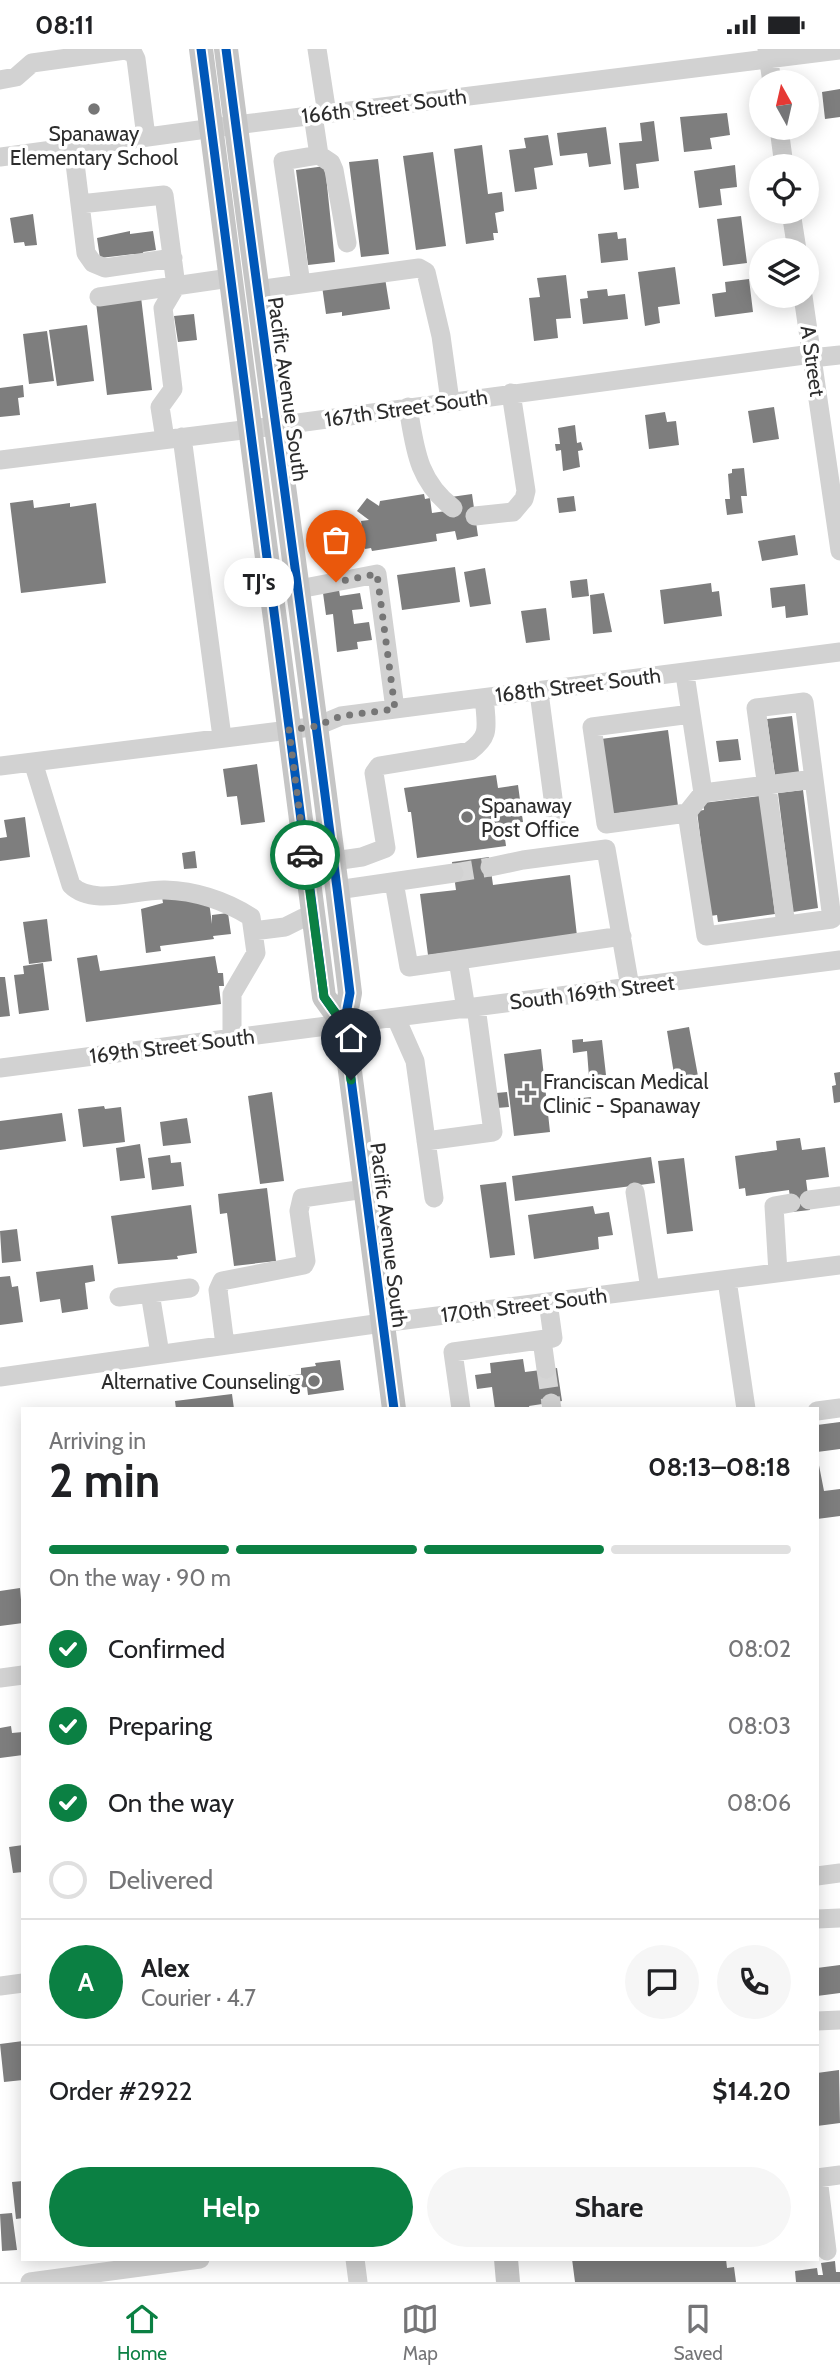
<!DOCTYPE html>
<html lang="en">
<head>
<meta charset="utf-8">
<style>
  :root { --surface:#fff; --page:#f6f6f6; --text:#202124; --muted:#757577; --line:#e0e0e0; --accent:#0b8043 }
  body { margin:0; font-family:Cabin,sans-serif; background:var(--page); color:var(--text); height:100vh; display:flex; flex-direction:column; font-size:26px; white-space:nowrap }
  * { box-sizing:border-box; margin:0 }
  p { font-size:23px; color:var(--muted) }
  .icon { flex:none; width:38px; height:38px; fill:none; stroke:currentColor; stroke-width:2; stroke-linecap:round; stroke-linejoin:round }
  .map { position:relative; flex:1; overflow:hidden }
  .sheet { position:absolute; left:21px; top:1358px; width:798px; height:854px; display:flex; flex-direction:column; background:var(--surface); border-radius:0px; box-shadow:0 4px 18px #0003 }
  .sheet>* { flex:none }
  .needle { width:46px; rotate:352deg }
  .fabs { position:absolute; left:749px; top:21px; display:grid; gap:14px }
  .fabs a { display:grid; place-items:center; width:70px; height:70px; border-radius:50%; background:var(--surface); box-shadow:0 4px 18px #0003; font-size:35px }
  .pin { position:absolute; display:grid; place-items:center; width:60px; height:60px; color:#fff; margin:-72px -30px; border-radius:50% 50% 50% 0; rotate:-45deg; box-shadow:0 0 7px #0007 }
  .pin .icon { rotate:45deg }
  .courier { position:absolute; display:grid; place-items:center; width:70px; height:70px; margin:-35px; border:5px solid #0b8043; border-radius:50%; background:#fff; color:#222; box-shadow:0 2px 9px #0007 }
  .bubble { position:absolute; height:49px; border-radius:24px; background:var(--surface); box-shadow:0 4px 18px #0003; font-size:23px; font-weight:700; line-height:49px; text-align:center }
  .head em { font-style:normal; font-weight:700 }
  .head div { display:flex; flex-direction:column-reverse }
  .head { display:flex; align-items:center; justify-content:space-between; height:119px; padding:0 28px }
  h1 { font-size:46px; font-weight:700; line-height:52px }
  .bar { display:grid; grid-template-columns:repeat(4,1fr); gap:10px 7px; align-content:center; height:84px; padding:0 28px }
  .bar i { height:9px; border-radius:5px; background:var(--line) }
  .bar .active { background:var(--accent) }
  .bar p { grid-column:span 4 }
  .line { display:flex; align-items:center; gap:18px; padding:0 28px; border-top:2px solid var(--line) }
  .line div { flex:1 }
  .round { display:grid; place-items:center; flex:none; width:74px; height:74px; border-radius:37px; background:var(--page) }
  ol { padding:0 28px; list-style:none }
  li { display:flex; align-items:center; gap:21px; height:77px }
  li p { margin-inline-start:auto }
  li .icon { padding:7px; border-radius:50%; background:var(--accent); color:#fff; stroke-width:4 }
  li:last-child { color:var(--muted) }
  li i { width:38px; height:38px; border:4px solid var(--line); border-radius:50% }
  .button { display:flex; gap:14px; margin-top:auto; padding:14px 28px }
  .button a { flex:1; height:80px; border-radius:42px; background:var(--accent); color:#fff; font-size:28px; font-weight:700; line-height:80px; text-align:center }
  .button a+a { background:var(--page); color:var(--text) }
  .status { display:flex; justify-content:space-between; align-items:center; height:49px; padding:0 35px; background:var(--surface); direction:ltr }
  .status svg { height:19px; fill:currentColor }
  .tab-bar { display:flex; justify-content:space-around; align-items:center; height:98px; border-top:2px solid var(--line); background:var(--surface); font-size:19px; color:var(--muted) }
  .tab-bar a { display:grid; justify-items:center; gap:4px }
  .tab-bar .active { color:var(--accent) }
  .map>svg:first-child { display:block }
  .building { fill:#7e7e7e }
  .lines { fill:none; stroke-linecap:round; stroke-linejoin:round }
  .minor-tunnel { stroke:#d5d5d5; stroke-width:19; stroke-dasharray:19 10; stroke-linecap:butt }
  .minor { stroke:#d2d2d2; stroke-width:19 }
  .major { stroke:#c5c5c5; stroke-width:24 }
  .cycleway-casing { stroke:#fff; stroke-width:13 }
  .cycleway { stroke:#0057b8; stroke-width:9 }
  .done { stroke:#767676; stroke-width:7; stroke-dasharray:0 12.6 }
  .route { stroke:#0b8043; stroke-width:9 }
  .poi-dot { fill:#767676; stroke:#fff; stroke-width:2.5 }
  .labels { text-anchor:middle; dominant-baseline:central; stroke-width:7; stroke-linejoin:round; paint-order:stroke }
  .street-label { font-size:21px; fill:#2d2d2d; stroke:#fff }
  .poi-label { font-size:21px; fill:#2d2d2d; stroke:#fff; text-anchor:start }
</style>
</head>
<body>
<div class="status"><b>08:11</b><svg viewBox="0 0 49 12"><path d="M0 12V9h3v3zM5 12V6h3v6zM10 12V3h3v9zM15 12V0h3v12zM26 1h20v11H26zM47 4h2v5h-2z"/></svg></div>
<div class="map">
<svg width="840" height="2233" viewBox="0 0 840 2233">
  <rect width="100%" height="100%" fill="#fff"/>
  <path class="building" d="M840 40V68L825 70 822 43Z
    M727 64 730 86 710 89 712 100 684 103 680 68Z
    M654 72 659 112 636 115 639 139 624 141 619 94 642 92 640 74Z
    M606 78 611 115 589 118 587 104 560 107 557 84Z
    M548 86 553 116 534 119 537 140 515 143 509 101 526 99 524 89Z
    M482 96 488 145 502 143 504 162 495 164 498 184H493L494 191 466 195 454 100Z
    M433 103 446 197 416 201 403 107Z
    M378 110 389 205 361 208 349 113Z
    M735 116 737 138 720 140 722 156 699 159 694 122Z
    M325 117 335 213 308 216 296 121Z
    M33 165 37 196 25 197 24 193 14 194 10 169Z
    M741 167 747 214 723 217 717 170Z
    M130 182V185L153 182 156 201 143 203 144 207 134 208V205L100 209 97 189Z
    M617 183 618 190 626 189 628 211 601 214 598 185Z
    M675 218 680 255 658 258 660 274 645 277 638 223Z
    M566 226 571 269 556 270 558 289 534 292 529 249 540 248 537 229Z
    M385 229 390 260 342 267V263L326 265 322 237Z
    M749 230 753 263 715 268 712 245 726 243 725 233Z
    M607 240 608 247 625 245 628 270 583 275 580 250 588 249 587 242Z
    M141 248 152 341 107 346 96 253Z
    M194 265 197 291 178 293 174 267Z
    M87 276 94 332 57 337 49 281Z
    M47 282 54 332 29 335 23 285Z
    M23 336 24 348 18 349 20 366 0 368V339Z
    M774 358 779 390 753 394 748 362Z
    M665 363 667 373 676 372 679 396 649 400 645 366Z
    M575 376 577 394 581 393 583 401 578 402 580 418 563 422 561 401 556 402 555 395H560L558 379Z
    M744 419 747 447H741L743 464 727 466 725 450H730L728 425 732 424V420Z
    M424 445 425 450 430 449 432 464 453 461 451 448 472 445 478 487 457 491 455 482 436 485 437 492 372 502 371 499 365 500 361 472 369 471 357 462 367 449 379 457 380 452Z
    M574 447 576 462 559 464 557 449Z
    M33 451 34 459 70 454V458L96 454 106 534 21 544 10 454Z
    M795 486 798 506 762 512 758 492Z
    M455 518 460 553 402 561 397 526Z
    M485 519 491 555 470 558 464 523Z
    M587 530 589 547 572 549 570 532Z
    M711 534 712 543 719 542 722 567 664 575 660 541Z
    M805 535 808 566 786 569 785 557 772 559 770 539Z
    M339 541 340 547 360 544 363 560 352 561 354 575 369 573 372 591 357 593 358 600 337 603 333 565 326 566 323 544Z
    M604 544 612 583 593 585 590 546Z
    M546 559 550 591 526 594 521 562Z
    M792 667 799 723 775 726 767 670Z
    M668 681 678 757 610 765 601 690Z
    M738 690 741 711 719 713 716 692Z
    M257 715 265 773 241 776 237 747 227 748 223 720Z
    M496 726 498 739 518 736 523 773 503 775 506 797 417 809 411 763H408L404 739Z
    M803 741 818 859 793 863 778 744Z
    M760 747 775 865 718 873 717 866 710 867 697 762 704 761 703 754Z
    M25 768 30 808 0 812V789L7 788 4 771Z
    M195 802 197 819 184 820 182 804Z
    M489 808 493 836 570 826 577 887 428 906 420 845 456 841 452 813Z
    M162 848 209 853 212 875V866L228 864 231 885 213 887 214 890 160 897 161 902 146 904 141 860 163 854Z
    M47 870 52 912 29 915 23 873Z
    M97 906 100 922 215 907 218 924H223L224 937H219L221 955 86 973 77 909Z
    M43 914 49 961 19 965 14 926 24 925 23 917Z
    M0 928H5L10 967 0 968Z
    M689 978 698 1027 675 1031 667 982Z
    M583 990V993L602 991 606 1026 589 1028 587 1002 573 1004 572 991Z
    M541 1000 550 1083 514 1087 504 1005Z
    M840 1023V1053L834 1054 832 1037 836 1036 834 1024Z
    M272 1043 284 1132 260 1135 248 1047Z
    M507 1043 509 1058 497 1059 496 1044Z
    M591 1048 592 1061 575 1063 573 1050Z
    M104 1057 105 1060 121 1058 125 1093 83 1098 78 1060Z
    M62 1064 66 1092 0 1101V1072Z
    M187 1069 191 1094 163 1097 160 1073Z
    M800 1089 802 1101 825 1098 829 1128 806 1131 810 1161 792 1163 789 1141 746 1147 745 1139 739 1140 735 1107 777 1101 776 1092Z
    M140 1095 145 1129 120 1132 116 1099Z
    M170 1106 171 1114 181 1113 184 1137 152 1141 148 1109Z
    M651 1108 655 1134 515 1152 512 1127Z
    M684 1109 693 1182 667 1185 658 1112Z
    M506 1133 515 1206 490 1209 480 1136Z
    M267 1139 276 1212 234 1217 227 1164 220 1165 218 1145Z
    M191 1156 197 1204 177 1207 178 1210 118 1215 111 1167Z
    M593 1157 595 1165 609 1163 613 1186 598 1188 599 1200 534 1210 528 1166Z
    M17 1180 21 1212 2 1214 0 1182Z
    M93 1216 95 1232 85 1234 88 1260 62 1264 60 1250 40 1253 36 1223Z
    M10 1227 12 1238 18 1237 23 1273 0 1276V1228Z
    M523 1310 525 1323 557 1319 562 1352 529 1357 530 1360H495L492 1338 477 1340 475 1326 491 1324 490 1314Z
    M340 1311 344 1341 308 1346 307 1338 287 1340 285 1327 301 1325V1319L316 1317 315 1314Z
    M232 1345 234 1360H176L175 1352Z
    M840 1373V1400L817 1403V1376Z
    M817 1406 824 1442 840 1440V1467L817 1470Z
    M20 1539 23 1574 0 1577V1542Z
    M11 1677 12 1684 23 1683V1706L0 1709V1679Z
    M23 1796V1823L13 1824 9 1798Z
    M840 1916V1944L817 1947V1919Z
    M23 1992V2031L4 2033 0 1995Z
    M839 2021 840 2074 817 2077V2024Z
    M23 2132V2169L16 2170 12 2133Z
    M12 2164 17 2201 2 2202 0 2165Z
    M572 2210H726L727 2219 734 2218 736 2233H575Z
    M835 2212 836 2223H840V2233H796L795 2222 817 2219 818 2226H823L821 2214Z"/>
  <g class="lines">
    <path class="minor-tunnel" d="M454 824 490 818
      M546 1320 551 1354"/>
    <path class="minor" d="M317 0 327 65
      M767 0 772 33
      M0 31 16 28 32 14 125 1 133 4 136 10 146 88
      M779 79 784 117
      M73 98 80 155 164 146 176 237 163 259 173 340 160 358 165 390
      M319 106 331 114 334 121 347 194
      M0 108 236 76 840 1
      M80 155 86 204 93 214 105 219 173 209
      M791 163 797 201
      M301 235 283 112 319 106 313 66
      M257 241 419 219 426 223 441 287 450 352
      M803 247 840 502
      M99 248 230 229
      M408 358C415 399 417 431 453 459
      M182 388 222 688
      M0 411 275 377 812 305 821 308 840 306
      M475 467 513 463 524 450 526 442 511 344
      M299 540 377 525 395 660
      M686 632 703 744
      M540 651 556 772
      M33 713 71 836C93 858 137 840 165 841 197 842 224 851 251 868L256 904 232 945V990
      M0 717 289 681 317 677 341 667 395 660 840 603
      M687 764 706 887 832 870 814 730 703 744 687 764 606 775 592 678 691 665
      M334 812 362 808 386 799 374 724 379 717 470 702C489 688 487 680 485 658
      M490 818 523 811 606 800 630 938
      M394 833 409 918 458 911 466 960
      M337 841 454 824
      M786 876 756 659 804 653 814 730
      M253 882 285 878 303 869H314
      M458 911 622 887
      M396 969 415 1012 434 1149
      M0 1019 840 911
      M426 1092 493 1083 476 958
      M635 1143 650 1240
      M809 1151 840 1147
      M778 1224 774 1157 791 1154
      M727 1231 746 1360
      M150 1244 160 1305
      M119 1248 190 1239
      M542 1291 546 1320
      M225 1296 218 1241 222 1232 304 1216 306 1212 299 1162 302 1149 365 1140
      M0 1328 382 1274 840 1216
      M551 1354 552 1360
      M461 1360 453 1303 553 1289 548 1253
      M817 1362 840 1359
      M0 1629 23 1626
      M817 1827 840 1824
      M817 1870 840 1869
      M0 1937 23 1934
      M817 1972 840 1971
      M817 2129 840 2126
      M818 2129 827 2202
      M355 2210 358 2233
      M30 2233 200 2210"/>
    <path class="major" d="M201 0 324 948 344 976
      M226 0C266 315 312 629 350 944L344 976 394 1360
      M506 2210 508 2233"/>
    <defs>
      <path id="cycleway" d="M201 0 324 948 344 976
        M226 0C266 315 312 629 350 944L344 976 394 1360"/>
    </defs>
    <use href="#cycleway" class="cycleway-casing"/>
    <use href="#cycleway" class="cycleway"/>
  </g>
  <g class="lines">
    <path class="done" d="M305 806 289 681 317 677 341 667 395 660 377 525 336 533"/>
    <path class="route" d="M305 806 324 948 344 976 351 1031"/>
  </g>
  <g class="poi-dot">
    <circle cx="94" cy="60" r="7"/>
    <circle cx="467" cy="768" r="7"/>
    <path d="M523.5 1033.5h7v7h7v7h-7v7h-7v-7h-7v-7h7z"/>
    <circle cx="314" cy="1332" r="7"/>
  </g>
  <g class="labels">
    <g class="street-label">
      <text transform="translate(384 57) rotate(-7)">166th Street South</text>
      <text transform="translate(813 312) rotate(82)">A Street</text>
      <text transform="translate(288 340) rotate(82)">Pacific Avenue South</text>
      <text transform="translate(406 359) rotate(-8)">167th Street South</text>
      <text transform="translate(578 636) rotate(-7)">168th Street South</text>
      <text transform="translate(592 943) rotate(-7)">South 169th Street</text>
      <text transform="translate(172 997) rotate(-7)">169th Street South</text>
      <text transform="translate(389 1186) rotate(83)">Pacific Avenue South</text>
      <text transform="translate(524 1256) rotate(-7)">170th Street South</text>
    </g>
    <g class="poi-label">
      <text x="94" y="84" text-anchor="middle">Spanaway<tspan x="94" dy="24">Elementary School</tspan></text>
      <text x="481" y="756">Spanaway<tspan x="481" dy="24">Post Office</tspan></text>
      <text x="543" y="1032">Franciscan Medical<tspan x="543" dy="24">Clinic - Spanaway</tspan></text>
      <text x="300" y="1332" text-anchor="end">Alternative Counseling</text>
    </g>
  </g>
</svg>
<div class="fabs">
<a><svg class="needle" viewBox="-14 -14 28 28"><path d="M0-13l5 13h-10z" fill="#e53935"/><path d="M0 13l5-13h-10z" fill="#757577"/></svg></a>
<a><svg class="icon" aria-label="locate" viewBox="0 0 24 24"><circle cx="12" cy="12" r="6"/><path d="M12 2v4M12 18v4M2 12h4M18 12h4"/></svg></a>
<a><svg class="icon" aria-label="layers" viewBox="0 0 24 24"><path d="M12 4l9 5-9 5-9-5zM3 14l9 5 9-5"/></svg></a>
</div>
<div class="pin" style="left:336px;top:533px;background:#ea580c"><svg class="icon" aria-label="bag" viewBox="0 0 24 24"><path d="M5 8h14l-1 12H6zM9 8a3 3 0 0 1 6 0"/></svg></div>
<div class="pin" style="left:351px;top:1031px;background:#1f2937"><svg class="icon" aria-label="home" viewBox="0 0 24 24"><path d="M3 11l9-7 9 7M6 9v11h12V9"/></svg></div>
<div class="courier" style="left:305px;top:806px"><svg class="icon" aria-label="car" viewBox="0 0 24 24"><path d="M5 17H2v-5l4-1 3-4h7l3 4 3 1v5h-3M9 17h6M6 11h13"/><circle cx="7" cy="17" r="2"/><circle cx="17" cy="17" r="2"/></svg></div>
<div class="bubble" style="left:224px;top:509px;width:70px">TJ's</div>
<section class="sheet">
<div class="head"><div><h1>2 min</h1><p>Arriving in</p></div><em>08:13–08:18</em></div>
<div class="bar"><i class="active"></i><i class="active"></i><i class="active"></i><i></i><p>On the way · 90 m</p></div>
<ol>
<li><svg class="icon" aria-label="check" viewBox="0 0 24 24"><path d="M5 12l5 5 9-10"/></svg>Confirmed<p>08:02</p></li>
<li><svg class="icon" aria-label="check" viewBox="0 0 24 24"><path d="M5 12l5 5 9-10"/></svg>Preparing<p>08:03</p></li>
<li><svg class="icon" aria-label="check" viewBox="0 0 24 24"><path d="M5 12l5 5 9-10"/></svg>On the way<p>08:06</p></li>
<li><i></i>Delivered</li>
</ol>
<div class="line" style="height:126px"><b class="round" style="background:var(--accent);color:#fff">A</b><div><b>Alex</b><p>Courier · 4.7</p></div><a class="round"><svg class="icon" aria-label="chat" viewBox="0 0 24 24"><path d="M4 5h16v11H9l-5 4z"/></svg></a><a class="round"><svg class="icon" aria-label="phone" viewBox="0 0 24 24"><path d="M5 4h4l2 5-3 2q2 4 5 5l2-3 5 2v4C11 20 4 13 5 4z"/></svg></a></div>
<div class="line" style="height:91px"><div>Order #2922</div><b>$14.20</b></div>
<div class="button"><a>Help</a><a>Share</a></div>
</section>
</div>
<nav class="tab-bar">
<a class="active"><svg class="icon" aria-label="home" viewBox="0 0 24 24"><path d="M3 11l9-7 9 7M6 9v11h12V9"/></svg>Home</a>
<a><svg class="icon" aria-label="map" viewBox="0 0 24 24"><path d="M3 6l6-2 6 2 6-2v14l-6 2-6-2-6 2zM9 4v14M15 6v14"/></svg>Map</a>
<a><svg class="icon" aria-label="saved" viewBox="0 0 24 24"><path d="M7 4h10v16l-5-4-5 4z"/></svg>Saved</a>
</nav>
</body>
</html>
